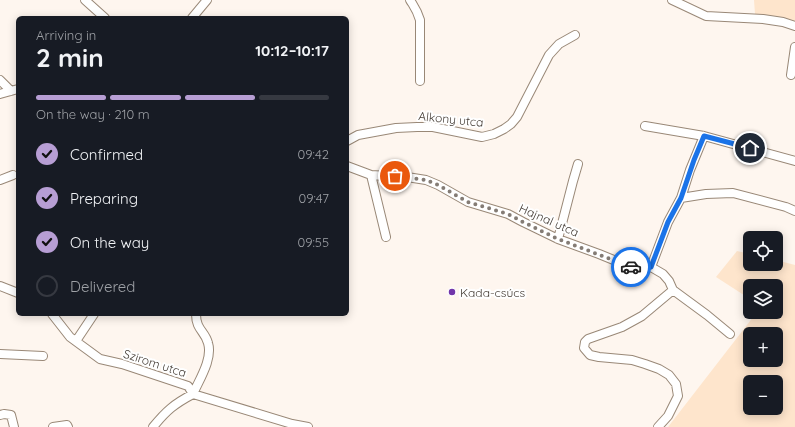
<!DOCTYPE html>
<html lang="en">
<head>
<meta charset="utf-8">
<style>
  :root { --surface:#171b24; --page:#242831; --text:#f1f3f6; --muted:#9ea1a6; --line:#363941; --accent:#b79ed4 }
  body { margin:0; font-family:Quicksand,sans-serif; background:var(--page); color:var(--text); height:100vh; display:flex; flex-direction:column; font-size:15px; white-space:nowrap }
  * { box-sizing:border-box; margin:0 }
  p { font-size:13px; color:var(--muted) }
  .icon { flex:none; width:22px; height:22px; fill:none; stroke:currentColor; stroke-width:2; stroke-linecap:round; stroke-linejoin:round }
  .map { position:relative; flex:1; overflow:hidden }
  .sheet { position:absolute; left:16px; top:16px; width:333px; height:300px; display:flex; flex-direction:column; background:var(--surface); border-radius:6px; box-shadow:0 2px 10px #0003 }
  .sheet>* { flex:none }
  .buttons { position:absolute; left:743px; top:231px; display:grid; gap:8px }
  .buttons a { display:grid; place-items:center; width:40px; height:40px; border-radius:6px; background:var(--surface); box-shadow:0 2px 10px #0003; font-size:20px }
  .pin { position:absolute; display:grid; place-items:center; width:34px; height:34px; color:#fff; margin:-17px; border:2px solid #fff; border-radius:50%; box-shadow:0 1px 4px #0007 }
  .courier { position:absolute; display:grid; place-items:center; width:40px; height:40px; margin:-20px; border:3px solid #1a73e8; border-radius:50%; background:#fff; color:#222; box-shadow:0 1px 5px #0007 }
  .summary em { font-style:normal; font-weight:700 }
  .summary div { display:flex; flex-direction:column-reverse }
  .summary { display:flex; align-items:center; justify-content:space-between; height:68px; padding:0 20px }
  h1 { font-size:26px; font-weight:700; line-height:30px }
  .bar { display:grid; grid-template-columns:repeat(4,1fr); gap:6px 4px; align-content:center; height:48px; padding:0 20px }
  .bar i { height:5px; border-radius:3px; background:var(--line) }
  .bar .on { background:var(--accent) }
  .bar p { grid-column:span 4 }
  ol { padding:0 20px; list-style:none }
  li { display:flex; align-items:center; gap:12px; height:44px }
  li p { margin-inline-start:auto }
  li .icon { padding:4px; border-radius:50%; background:var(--accent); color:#111; stroke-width:4 }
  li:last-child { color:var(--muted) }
  li i { width:22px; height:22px; border:2px solid var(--line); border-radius:50% }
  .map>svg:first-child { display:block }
  .green { fill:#fee5cc; fill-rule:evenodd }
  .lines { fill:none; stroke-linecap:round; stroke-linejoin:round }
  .minor-casing { stroke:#987; stroke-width:10 }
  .minor { stroke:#fff; stroke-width:8 }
  .done { stroke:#847c75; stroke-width:4; stroke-dasharray:0 7.2 }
  .route { stroke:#1a73e8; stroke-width:5 }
  .poi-dot { fill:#7135aa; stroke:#fff; stroke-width:1.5 }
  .labels { text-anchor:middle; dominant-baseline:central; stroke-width:4; stroke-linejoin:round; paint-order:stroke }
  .street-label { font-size:12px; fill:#423a33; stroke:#fff }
  .poi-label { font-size:12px; fill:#423a33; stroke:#fff; text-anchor:start }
</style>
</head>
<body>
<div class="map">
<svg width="795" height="427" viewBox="0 0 795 427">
  <rect width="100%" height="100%" fill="#fef6ef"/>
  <path class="green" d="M754 0H795V22L755 14Z
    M737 251 750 254V264H776V260L795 265V427H668L757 312H776V286H750V299L716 277ZM750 334H776V360H750ZM750 382H776V408H750Z"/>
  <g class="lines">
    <defs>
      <path id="minor" d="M85 0 105 18
        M410 0C415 8 417 10 420 20V81
        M672 0 706 16 763 19 783 22 795 26
        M192 18 207 0
        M791 75 795 47
        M0 80 11 91
        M0 94 18 89
        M645 126 704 136 795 161
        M347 141 358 135 396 128 417 127H433L482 137 494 134 504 129 511 124 517 117 549 55 559 44 575 35
        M347 166 371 175 407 177 426 180 438 185 468 202 508 214 523 222 558 239 599 254 631 267 641 269 651 267
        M371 175 386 237
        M0 180 13 175
        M681 198 690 170 704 136
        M558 239 573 181 578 164
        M651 267 668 222 681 198 706 194 733 193 786 207 795 211
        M651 267 663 274 669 281 673 290 707 315 730 334
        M0 286 18 293
        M52 314 70 337 100 359 122 364 188 386 193 394 292 424 308 427
        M76 341 94 314
        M0 354 43 356
        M193 394C199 380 213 359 208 343 205 331 196 330 196 314
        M0 415 4 414 11 415 14 427
        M53 427 67 425 68 427
        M153 427C166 411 174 404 193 394
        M658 427 668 416 678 396 676 384 669 375 659 369 645 364 632 360 599 357 590 355 584 348 585 342 588 339 622 327 642 316 673 290"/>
    </defs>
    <use href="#minor" class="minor-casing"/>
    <use href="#minor" class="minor"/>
  </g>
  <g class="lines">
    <path class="done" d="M395 176 426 180 438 185 468 202 508 214 523 222 558 239 631 267"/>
    <path class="route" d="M631 267 641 269 651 267 668 222 681 198 694 160 704 136 750 148"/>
  </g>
  <circle class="poi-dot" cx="452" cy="292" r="4"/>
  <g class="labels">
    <g class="street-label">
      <text transform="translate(451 119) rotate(6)">Alkony utca</text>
      <text transform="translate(549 220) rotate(24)">Hajnal utca</text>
      <text transform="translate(155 363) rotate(18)">Szirom utca</text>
    </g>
    <g class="poi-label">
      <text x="460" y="292">Kada-csúcs</text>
    </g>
  </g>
</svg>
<div class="buttons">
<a><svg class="icon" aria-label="locate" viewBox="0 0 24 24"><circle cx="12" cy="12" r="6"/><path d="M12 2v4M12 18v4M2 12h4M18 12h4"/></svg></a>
<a><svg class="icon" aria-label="layers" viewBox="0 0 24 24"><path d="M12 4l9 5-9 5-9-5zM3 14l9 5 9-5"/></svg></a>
<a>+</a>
<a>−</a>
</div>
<div class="pin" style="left:395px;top:176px;background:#ea580c"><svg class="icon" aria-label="bag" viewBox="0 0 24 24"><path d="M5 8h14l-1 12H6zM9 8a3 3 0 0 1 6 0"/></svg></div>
<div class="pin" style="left:750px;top:148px;background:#1f2937"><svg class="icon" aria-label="home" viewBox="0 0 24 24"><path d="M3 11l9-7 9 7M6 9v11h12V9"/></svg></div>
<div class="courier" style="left:631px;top:267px"><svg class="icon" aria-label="car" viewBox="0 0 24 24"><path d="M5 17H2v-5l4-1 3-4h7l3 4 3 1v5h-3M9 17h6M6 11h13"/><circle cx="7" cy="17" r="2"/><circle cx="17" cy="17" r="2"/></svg></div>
<section class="sheet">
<div class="summary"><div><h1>2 min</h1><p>Arriving in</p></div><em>10:12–10:17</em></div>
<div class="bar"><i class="on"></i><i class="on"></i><i class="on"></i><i></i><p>On the way · 210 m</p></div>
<ol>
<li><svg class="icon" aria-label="check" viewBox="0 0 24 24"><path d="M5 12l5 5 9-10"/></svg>Confirmed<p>09:42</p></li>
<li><svg class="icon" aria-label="check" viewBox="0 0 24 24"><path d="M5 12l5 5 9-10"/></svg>Preparing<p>09:47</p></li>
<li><svg class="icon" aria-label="check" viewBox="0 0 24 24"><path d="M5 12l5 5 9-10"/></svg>On the way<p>09:55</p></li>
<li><i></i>Delivered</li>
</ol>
</section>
</div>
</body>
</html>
